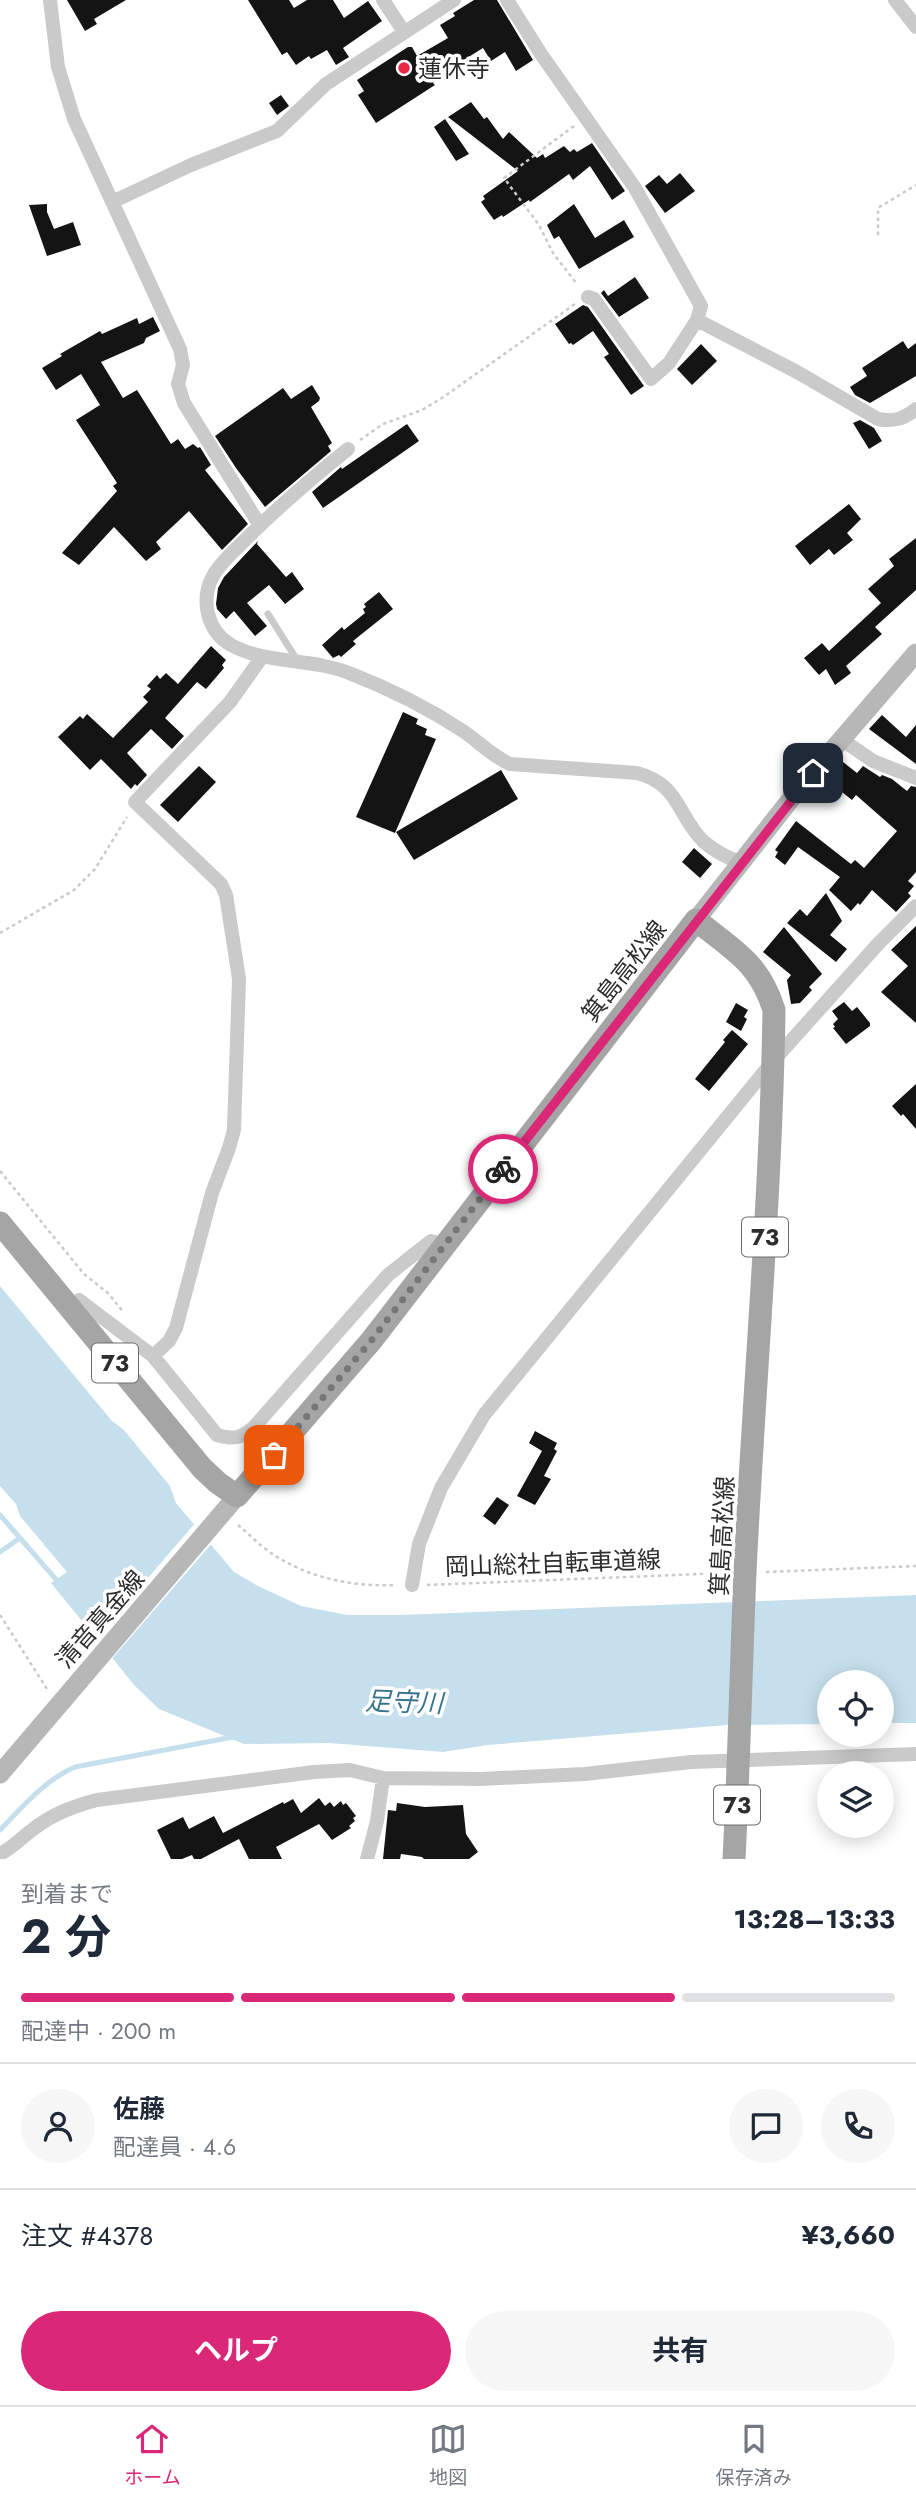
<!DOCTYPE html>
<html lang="ja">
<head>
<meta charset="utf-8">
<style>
  :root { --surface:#fff; --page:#f6f6f7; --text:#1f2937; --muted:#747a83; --line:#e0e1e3; --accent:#db2777 }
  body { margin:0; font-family:Jost,"Noto Sans JP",sans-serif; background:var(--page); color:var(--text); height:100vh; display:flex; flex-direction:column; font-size:26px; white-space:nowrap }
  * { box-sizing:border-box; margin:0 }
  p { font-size:23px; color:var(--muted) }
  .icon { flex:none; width:38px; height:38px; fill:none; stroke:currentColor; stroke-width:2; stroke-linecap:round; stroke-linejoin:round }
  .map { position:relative; height:1859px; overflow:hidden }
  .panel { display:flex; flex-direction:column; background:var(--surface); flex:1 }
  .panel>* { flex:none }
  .fabs { position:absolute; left:817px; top:1670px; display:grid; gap:14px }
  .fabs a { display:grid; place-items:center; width:77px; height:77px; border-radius:50%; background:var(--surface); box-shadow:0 4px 18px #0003; font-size:35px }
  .pin { position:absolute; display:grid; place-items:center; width:60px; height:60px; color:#fff; margin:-30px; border-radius:14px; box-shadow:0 4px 10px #0006 }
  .courier { position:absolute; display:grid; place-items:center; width:70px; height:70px; margin:-35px; border:5px solid #db2777; border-radius:50%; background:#fff; color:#222; box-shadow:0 2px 9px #0007 }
  .overview em { font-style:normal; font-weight:700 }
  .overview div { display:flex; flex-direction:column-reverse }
  .overview { display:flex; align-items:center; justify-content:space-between; height:119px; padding:0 21px }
  h1 { font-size:46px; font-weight:700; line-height:52px }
  .bar { display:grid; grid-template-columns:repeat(4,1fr); gap:10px 7px; align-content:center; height:84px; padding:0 21px }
  .bar i { height:9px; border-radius:5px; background:var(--line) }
  .bar .current { background:var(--accent) }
  .bar p { grid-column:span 4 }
  .line { display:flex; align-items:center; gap:18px; padding:0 21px; border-top:2px solid var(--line) }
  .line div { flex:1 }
  .round { display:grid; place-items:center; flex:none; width:74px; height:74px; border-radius:37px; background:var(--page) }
  .primary-button { display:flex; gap:14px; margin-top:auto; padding:14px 21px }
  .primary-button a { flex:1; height:80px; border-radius:42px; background:var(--accent); color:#fff; font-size:28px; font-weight:700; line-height:80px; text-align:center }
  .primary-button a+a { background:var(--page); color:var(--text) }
  .tabs { display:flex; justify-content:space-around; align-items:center; height:98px; border-top:2px solid var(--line); background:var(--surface); font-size:19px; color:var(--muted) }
  .tabs a { display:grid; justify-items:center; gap:4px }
  .tabs .current { color:var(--accent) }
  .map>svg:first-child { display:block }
  .water { fill:#c5e0ec }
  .pier { fill:#fff }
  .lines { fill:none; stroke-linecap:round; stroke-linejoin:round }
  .stream { stroke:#c5e0ec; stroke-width:5 }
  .building { fill:#141414 }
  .path { stroke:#cacaca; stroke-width:2.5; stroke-dasharray:3.5 3.5; stroke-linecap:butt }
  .lane { stroke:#cacaca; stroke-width:7 }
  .street { stroke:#cacaca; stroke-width:14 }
  .secondary { stroke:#b7b7b7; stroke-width:19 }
  .primary { stroke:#a5a5a5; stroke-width:23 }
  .done { stroke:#767676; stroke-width:7; stroke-dasharray:0 12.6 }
  .route { stroke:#db2777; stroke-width:9 }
  .poi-dot { fill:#e82a47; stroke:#fff; stroke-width:2.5 }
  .labels { text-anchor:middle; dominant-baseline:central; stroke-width:7; stroke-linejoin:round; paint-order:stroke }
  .shield { fill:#fff; stroke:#6c6c6c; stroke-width:2 }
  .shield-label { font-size:23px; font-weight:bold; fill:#2d2d2d }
  .poi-label { font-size:24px; fill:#2d2d2d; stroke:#fff; text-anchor:start }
  .street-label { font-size:24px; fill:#2d2d2d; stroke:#fff }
  .water-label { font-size:26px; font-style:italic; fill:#3a7590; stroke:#fff }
</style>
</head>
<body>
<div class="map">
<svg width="916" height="1859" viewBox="0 0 916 1859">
  <rect width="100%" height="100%" fill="#fff"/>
  <path class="water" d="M0 1286 112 1421 124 1430 170 1486 176 1503 234 1572 258 1586 301 1606 347 1615H401L916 1595V1723H882V1682H830L829 1724 727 1725 488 1745 443 1752 329 1743 244 1744 159 1709 135 1686 51 1583 67 1572 20 1516 16 1504 0 1486Z"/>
  <path class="pier" d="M196 1522 213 1542 110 1661 94 1641Z"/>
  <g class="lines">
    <path class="stream" d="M0 1515 60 1584
      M0 1552 20 1538
      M57 1653 99 1633
      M0 1830C23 1806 45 1780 75 1767L233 1737"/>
  </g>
  <path class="building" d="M67 0H126L94 19 97 24 85 31Z
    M248 0H289L294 8 307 0H333L344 18 368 1 382 21 343 48 349 57 336 65 327 50 311 59 309 56 296 65 287 52 282 55Z
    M474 0H497L533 60 516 71 505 52 491 61 483 48 435 78 437 81 433 83 435 85 376 123 358 95 364 91 357 80 408 47H412L417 56 448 38 440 25 455 16 453 13Z
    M281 95 289 106 277 115 269 103Z
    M471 102 484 119 487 117 503 139 509 132 537 158 543 154 545 158 564 146 570 152 574 149 577 152 592 143 625 191 612 200 590 166 573 180 569 174 530 202 529 200 503 217 502 215 494 220 481 202 485 199 483 196 518 171 448 117Z
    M445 119 469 154 456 161 434 127Z
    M680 173 695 191 665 213 645 186 659 175 667 184Z
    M47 204V212L54 229 73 222 81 245 47 256 29 205Z
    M574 204 595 238 624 220 634 237 579 269 559 236 554 239 547 225Z
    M635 277 649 298 619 317 601 293 604 290 608 296Z
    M583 305 588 307 644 386 631 395 604 357 609 354 593 331 573 345 571 343 569 344 555 324Z
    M153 317 160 331 146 338 144 343 101 362 123 398 137 390 171 444 178 439 185 449 193 444 198 448 200 447 211 465 205 470 248 524 222 550 189 511 156 542 161 549 146 561 114 527 79 565 62 553 117 491 113 486 117 483 76 420 100 405 81 374 56 390 42 368 62 356 60 354 100 331 102 334 137 318 139 324Z
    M903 341 908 349 916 343V376L870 403 855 395 850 387 867 376 862 368Z
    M701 344 717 361 692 385 677 369Z
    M312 385 320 398 319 401 311 407 332 443 328 446 331 451 265 507 236 468 215 436 283 388 291 399Z
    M860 420 874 428 882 441 869 449 853 423Z
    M407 424 419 441 323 508 312 492 341 467 342 469Z
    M849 504 861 519 847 533 853 540 834 555 829 549 810 565 795 546Z
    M916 538V590L875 627 882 634 846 666 851 673 835 685 826 669 819 675 804 658 822 643 829 651 881 603 868 589 894 566 889 559Z
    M258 541 257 544 286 577 292 572 304 589 285 604 269 585 247 603 267 626 255 636 234 611 226 619 217 609 216 604 218 588 224 577Z
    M379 592 393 609 353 641 356 644 341 657 339 655 333 658 322 645 342 627 344 630 365 613 363 609 366 607 364 604Z
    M211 646 226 660 222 665 224 668 206 689 197 682 165 718 184 736 172 749 151 729 127 753 147 775 137 786 135 784 131 789 101 759 90 770 58 737 80 716 83 719 87 714 113 738 148 702 143 697 151 689 147 686 157 675 160 679 166 673 178 684Z
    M403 712 418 719 416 724 427 729 425 735 436 739 395 833 356 817Z
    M882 715 906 737 916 725V764L869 729Z
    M843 762 857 773 863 766 880 777 882 775 892 779 907 791 911 786 916 787V872L908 881 914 886 908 893 911 896 896 912 872 890 860 905 858 903 851 911 829 890 840 877 798 847 785 865 775 857 778 852 775 850 796 821 851 864 855 860 864 868 897 831 856 795 852 800 828 781Z
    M199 766 216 782 178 822 160 805Z
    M501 770 518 799 414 860 396 832Z
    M694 848 712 864 700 878 682 862Z
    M826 893 842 921 830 935 847 949 836 962 787 923 800 909 807 916Z
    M916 926V1023L881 992 908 966 891 950Z
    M784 927 822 974 809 987 812 990 800 1003 791 1004 787 980 791 975 763 952Z
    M844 1002 852 1011 857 1007 870 1023V1026L846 1044 833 1028 835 1027 833 1024 838 1019 832 1011Z
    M736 1003 748 1010 744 1017 747 1019 741 1031 726 1022Z
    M732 1030 748 1044 709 1091 695 1079 725 1042 723 1040Z
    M916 1084V1129L903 1114 901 1116 892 1106Z
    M535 1431 557 1443 554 1449 557 1451 544 1476 551 1479 535 1505 517 1496 542 1451 529 1443Z
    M497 1497 509 1505 495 1525 483 1516Z
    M319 1798 325 1806 330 1802 334 1807 341 1801 343 1805 346 1803 356 1816 353 1818 355 1821 349 1826 351 1828 332 1840 319 1824 276 1847 282 1859H249L239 1839 201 1859H194L192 1855 182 1859H171L157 1830 183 1817 189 1829 214 1816 223 1833 283 1802 284 1804 293 1799 301 1813Z
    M397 1803 425 1807 463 1805 466 1834 478 1852 469 1859H424L422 1857 401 1854 400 1859H383L388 1810 396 1811Z"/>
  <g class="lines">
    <path class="path" d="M574 126 504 178 539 225 553 253 577 284
      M878 235V208L916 185
      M360 440 383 424 422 410 442 398 575 304
      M0 933 74 890 95 869 127 817
      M0 1171 84 1274 109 1294 124 1313
      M238 1525C249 1534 259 1545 271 1553 308 1578 352 1587 396 1585
      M766 1572 916 1566
      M427 1585 725 1573
      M0 1615 47 1689"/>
    <path class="lane" d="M268 614 297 660"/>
    <path class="street" d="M50 0 58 67 74 119 180 349 183 365 178 384 184 403 259 524
      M383 0 404 32
      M507 0 541 54 635 188 701 306 697 320 797 372 878 419C894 422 903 419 916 409
      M895 0 916 27
      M112 202 191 165 277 131 326 84 454 0
      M588 297 594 299 651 379 669 363 697 320
      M348 449C312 478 277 508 245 540 234 551 220 563 213 576 200 600 207 631 231 645 265 664 311 658 349 673 388 688 428 708 463 731 479 742 492 756 510 764L637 773C680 784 677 816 704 842 716 852 727 858 742 863
      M841 739 873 761 916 778
      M71 1309 79 1300 153 1356 217 1435C234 1440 241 1438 254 1427L388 1275 431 1241 445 1245
      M153 1356 169 1341 176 1328 212 1193 229 1148 234 1130 239 979 226 895 221 884 135 802 230 702 262 657
      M412 1585 419 1544 441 1488 484 1415 773 1061 878 944 916 906
      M0 1854C14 1847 23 1836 36 1827 55 1813 74 1806 97 1800L314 1772 350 1770 383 1778 481 1779 585 1774 691 1762 916 1754
      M367 1859 377 1821 383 1778"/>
    <path class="secondary" d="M696 920 798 790 916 653
      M0 1774 237 1496"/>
    <path class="primary" d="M0 1223 202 1468 218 1483 237 1496 371 1341 696 920C733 950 759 962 774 1010 771 1198 754 1385 745 1572 741 1668 739 1763 734 1859"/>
  </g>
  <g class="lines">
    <path class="done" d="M274 1455 371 1341 503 1169"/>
    <path class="route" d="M503 1169 813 773"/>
  </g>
  <circle class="poi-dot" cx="404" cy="68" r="7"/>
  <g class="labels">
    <g class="shield">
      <rect x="742" y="1217.5" width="46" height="39" rx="5"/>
      <rect x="92" y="1343.5" width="46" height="39" rx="5"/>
      <rect x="714" y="1785.5" width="46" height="39" rx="5"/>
    </g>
    <g class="shield-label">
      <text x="765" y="1237">73</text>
      <text x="115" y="1363">73</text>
      <text x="737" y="1805">73</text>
    </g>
    <g class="poi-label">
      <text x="418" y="68">蓮休寺</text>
    </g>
    <g class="street-label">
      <text transform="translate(624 971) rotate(-52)">箕島高松線</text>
      <text transform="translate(722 1536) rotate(-87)">箕島高松線</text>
      <text transform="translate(553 1563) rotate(-2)">岡山総社自転車道線</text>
      <text transform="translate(100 1619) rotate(-49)">清音真金線</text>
    </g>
    <g class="water-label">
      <text transform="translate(404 1702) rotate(2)">足守川</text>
    </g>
  </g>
</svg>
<div class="fabs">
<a><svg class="icon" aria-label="locate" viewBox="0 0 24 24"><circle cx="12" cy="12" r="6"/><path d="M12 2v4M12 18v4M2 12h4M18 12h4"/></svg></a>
<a><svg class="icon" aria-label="layers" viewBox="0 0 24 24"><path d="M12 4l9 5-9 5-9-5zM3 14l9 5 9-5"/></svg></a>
</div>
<div class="pin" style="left:274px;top:1455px;background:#ea580c"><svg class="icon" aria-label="bag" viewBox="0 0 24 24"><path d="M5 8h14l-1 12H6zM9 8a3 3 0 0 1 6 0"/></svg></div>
<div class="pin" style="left:813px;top:773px;background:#1f2937"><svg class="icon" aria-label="home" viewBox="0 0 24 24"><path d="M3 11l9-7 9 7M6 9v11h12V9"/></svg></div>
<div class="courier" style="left:503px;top:1169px"><svg class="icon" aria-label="bike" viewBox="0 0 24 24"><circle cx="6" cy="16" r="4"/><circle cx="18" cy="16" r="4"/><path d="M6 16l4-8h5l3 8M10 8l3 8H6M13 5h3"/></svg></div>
</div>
<section class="panel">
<div class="overview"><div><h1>2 分</h1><p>到着まで</p></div><em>13:28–13:33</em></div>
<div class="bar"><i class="current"></i><i class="current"></i><i class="current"></i><i></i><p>配達中 · 200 m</p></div>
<div class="line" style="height:126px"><a class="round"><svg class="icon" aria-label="person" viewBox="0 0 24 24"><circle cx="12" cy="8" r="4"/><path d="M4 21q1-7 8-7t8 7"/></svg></a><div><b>佐藤</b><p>配達員 · 4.6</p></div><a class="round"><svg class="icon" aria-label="chat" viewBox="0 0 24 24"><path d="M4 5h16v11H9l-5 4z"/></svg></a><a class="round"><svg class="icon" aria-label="phone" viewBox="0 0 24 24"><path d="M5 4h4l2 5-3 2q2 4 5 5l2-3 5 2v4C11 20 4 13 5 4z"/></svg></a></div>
<div class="line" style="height:91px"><div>注文 #4378</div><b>¥3,660</b></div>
<div class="primary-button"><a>ヘルプ</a><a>共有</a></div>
</section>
<nav class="tabs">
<a class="current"><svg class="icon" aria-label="home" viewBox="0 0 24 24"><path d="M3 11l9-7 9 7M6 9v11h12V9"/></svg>ホーム</a>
<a><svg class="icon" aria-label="map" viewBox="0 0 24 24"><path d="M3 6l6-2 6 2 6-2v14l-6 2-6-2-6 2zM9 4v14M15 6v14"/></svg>地図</a>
<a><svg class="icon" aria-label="saved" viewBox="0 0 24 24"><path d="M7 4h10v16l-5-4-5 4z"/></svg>保存済み</a>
</nav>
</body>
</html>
